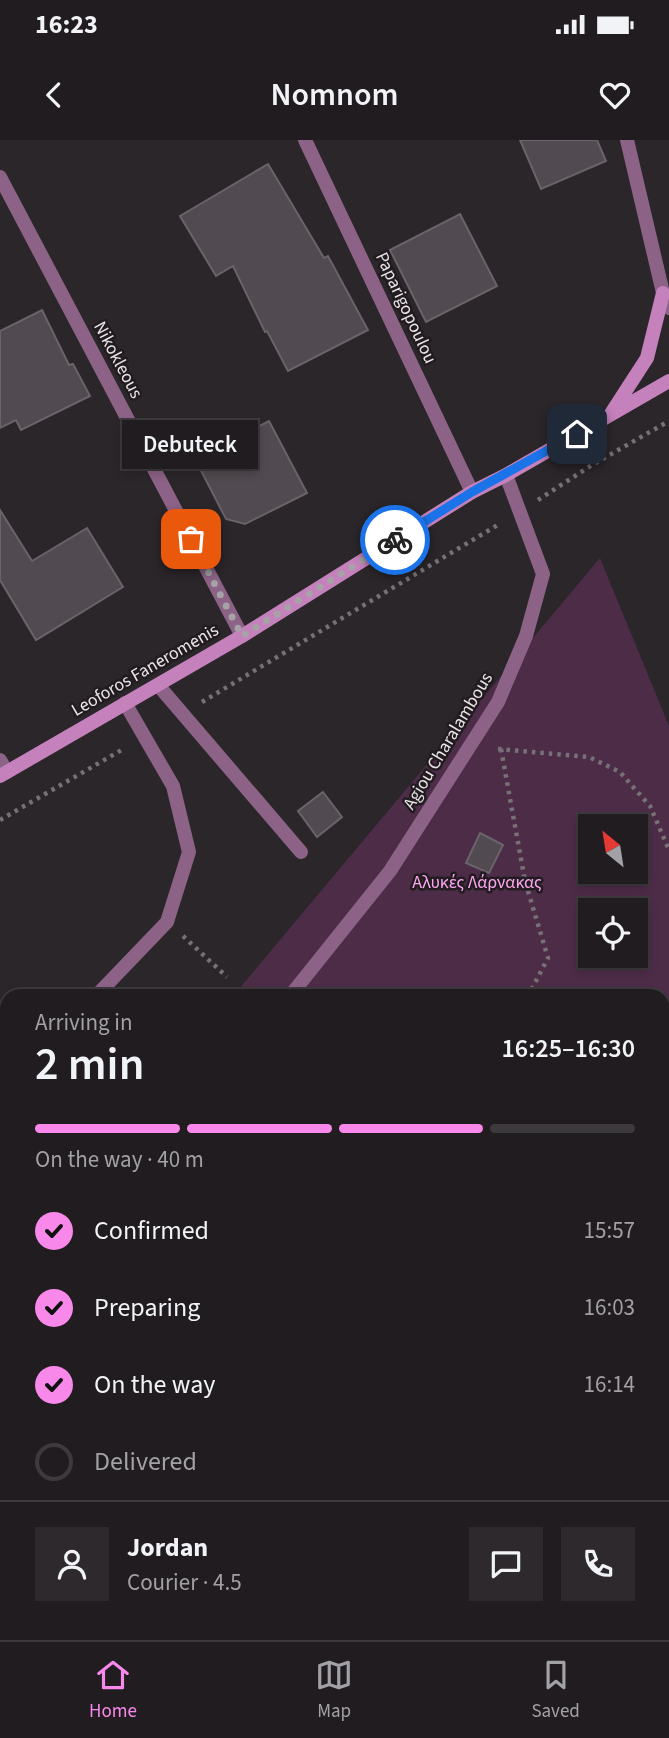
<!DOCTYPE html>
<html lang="en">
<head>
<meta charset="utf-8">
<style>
  :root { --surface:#201c20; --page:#2d292d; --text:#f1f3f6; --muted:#a2a1a5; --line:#3d3a3e; --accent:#f888ea }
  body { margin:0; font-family:"Source Sans 3",sans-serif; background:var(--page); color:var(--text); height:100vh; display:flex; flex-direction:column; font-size:26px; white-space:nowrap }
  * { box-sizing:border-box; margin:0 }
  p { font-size:23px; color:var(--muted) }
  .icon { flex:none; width:38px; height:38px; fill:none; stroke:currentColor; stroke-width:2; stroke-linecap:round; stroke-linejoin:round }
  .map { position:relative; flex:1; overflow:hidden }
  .details { position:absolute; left:0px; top:849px; width:670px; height:653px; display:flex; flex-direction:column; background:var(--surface); border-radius:21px 21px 0 0; box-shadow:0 4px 10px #0003,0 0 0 2px var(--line) }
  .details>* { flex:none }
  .needle { width:46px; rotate:330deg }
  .fabs { position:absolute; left:578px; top:674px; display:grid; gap:14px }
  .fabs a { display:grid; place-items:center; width:70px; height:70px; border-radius:0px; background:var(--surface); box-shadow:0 4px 10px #0003,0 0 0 2px var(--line); font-size:35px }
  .pin { position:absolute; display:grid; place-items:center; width:60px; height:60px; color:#fff; margin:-30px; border-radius:14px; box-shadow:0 4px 10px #0006 }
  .courier { position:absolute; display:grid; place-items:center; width:70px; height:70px; margin:-35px; border:5px solid #1a73e8; border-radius:50%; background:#fff; color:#222; box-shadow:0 2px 9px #0007 }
  .bubble { position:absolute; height:49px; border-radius:0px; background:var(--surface); box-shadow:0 4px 10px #0003,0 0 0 2px var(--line); font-size:23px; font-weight:600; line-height:49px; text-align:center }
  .summary em { font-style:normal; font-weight:600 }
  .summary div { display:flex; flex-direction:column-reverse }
  .summary { display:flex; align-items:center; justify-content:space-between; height:119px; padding:0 35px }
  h1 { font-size:46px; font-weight:600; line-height:52px }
  .bar { display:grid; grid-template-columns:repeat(4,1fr); gap:10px 7px; align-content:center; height:84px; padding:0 35px }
  .bar i { height:9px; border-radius:5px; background:var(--line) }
  .bar .selected { background:var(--accent) }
  .bar p { grid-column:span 4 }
  .line { display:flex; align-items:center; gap:18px; padding:0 35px; border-top:2px solid var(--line) }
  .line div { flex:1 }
  .round { display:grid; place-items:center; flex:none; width:74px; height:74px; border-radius:0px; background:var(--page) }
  ol { padding:0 35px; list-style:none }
  li { display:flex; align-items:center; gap:21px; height:77px }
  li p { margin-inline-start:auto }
  li .icon { padding:7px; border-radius:50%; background:var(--accent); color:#111; stroke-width:4 }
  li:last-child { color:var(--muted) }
  li i { width:38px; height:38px; border:4px solid var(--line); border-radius:50% }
  .status { display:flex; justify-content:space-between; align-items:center; height:49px; padding:0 35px; background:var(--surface); direction:ltr }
  .status svg { height:19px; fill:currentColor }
  header { display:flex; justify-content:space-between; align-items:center; height:91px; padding:0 35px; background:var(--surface); font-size:32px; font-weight:600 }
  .tab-bar { display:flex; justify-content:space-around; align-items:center; height:98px; border-top:2px solid var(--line); background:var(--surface); font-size:19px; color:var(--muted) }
  .tab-bar a { display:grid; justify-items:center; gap:4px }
  .tab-bar .selected { color:var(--accent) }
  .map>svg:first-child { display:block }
  .green { fill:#4d2c48; fill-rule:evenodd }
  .building { fill:#514a50; stroke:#6a6369; stroke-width:2 }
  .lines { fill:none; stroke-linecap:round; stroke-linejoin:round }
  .path { stroke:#767175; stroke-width:4.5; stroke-dasharray:3.5 5; stroke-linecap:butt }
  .service { stroke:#8c6286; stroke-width:14 }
  .minor { stroke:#8c6286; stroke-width:14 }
  .tertiary { stroke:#8c6286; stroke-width:14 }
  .secondary { stroke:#c581bc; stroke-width:14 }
  .done { stroke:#a6a2a6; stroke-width:7; stroke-dasharray:0 12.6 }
  .route { stroke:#1a73e8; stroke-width:9 }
  .labels { text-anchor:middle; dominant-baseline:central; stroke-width:5; stroke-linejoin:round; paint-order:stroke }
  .street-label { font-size:18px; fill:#e9e5e8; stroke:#221c21 }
  .park-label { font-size:18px; fill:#fba5ef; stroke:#221c21 }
</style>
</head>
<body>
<div class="status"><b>16:23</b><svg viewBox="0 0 49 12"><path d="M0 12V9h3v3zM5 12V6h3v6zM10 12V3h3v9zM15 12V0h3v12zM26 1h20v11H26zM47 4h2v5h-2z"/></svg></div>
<header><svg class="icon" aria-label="back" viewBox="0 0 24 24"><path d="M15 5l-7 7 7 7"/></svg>Nomnom<svg class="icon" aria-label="heart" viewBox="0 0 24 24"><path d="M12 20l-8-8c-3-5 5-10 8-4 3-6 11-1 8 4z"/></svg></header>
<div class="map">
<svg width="669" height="1500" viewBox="0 0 669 1500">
  <rect width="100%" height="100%" fill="#2b262a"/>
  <path class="green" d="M600 418 669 586V1500H0V1089L7 1083V1494H663V856H233ZM590 686H635V732H590ZM590 770H635V816H590Z"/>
  <path class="building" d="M520 0H597L606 21 541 49Z
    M268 24 324 118 328 116 368 190 288 231 267 191 265 192 233 126 216 136 180 76Z
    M460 74 497 146 426 182 390 110Z
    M42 170 69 225 73 224 90 256 21 290 16 280 0 288V191Z
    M269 281 307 353 245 384 226 379 195 319Z
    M0 370 32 421 87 388 123 447 36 500 0 440Z
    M323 652 342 677 317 697 298 671Z
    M480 693 503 705 489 733 466 723Z"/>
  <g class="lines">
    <path class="path" d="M538 360 592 325 669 281
      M202 562 501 383
      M498 609 589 617 620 632 650 666 669 710
      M501 609 525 741 548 818 528 856
      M0 680 125 608
      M183 796 227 837
      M663 1154 669 1157
      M663 1477 669 1475
      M627 1500 631 1494"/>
    <path class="service" d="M158 545 301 712"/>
    <path class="minor" d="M305 0 472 352
      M0 37 242 496
      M0 620 7 632
      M96 856 167 782 189 712 173 646 125 563
      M290 856 390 731 498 562 526 496 543 434 506 335
      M0 954 7 948
      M390 1494 392 1496
      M80 1500 82 1494
      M516 1500 520 1494"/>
    <path class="tertiary" d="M627 0 663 153 669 168"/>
    <path class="secondary" d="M612 272 647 218 663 153
      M0 636 242 496 472 352 506 335 669 241"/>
  </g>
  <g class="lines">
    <path class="done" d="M191 399 242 496 395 400"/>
    <path class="route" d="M395 400 472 352 577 294"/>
  </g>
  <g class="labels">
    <g class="street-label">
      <text transform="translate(406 168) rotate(65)">Paparigopoulou</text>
      <text transform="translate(118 220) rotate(62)">Nikokleous</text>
      <text transform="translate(145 530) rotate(-30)">Leoforos Faneromenis</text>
      <text transform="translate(448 601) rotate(-59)">Agiou Charalambous</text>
    </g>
    <g class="park-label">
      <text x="477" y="742">Αλυκές Λάρνακας</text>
    </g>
  </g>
</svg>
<div class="fabs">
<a><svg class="needle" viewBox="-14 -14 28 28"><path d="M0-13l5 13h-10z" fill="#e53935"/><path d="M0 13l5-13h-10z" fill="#a2a1a5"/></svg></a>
<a><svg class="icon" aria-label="locate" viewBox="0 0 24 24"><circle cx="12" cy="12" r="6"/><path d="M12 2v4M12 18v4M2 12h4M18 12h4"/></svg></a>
</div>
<div class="pin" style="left:191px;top:399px;background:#ea580c"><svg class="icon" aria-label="bag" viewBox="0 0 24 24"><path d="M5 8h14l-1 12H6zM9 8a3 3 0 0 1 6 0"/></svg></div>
<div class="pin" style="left:577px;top:294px;background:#1f2937"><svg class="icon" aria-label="home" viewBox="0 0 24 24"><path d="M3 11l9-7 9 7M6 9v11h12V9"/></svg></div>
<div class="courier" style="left:395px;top:400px"><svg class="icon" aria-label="bike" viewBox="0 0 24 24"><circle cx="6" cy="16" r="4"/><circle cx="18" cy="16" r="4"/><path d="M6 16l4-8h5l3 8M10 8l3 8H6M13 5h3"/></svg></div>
<div class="bubble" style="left:122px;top:280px;width:136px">Debuteck</div>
<section class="details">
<div class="summary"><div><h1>2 min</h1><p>Arriving in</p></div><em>16:25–16:30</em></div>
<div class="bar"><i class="selected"></i><i class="selected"></i><i class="selected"></i><i></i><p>On the way · 40 m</p></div>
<ol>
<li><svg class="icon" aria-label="check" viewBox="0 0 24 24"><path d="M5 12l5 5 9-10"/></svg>Confirmed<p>15:57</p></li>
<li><svg class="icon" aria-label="check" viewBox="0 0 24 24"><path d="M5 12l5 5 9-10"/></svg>Preparing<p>16:03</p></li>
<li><svg class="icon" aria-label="check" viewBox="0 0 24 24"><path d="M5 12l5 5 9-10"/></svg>On the way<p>16:14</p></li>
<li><i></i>Delivered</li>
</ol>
<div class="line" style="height:126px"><a class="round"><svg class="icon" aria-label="person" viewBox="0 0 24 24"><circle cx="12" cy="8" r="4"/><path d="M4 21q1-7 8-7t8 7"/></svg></a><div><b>Jordan</b><p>Courier · 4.5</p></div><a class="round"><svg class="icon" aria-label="chat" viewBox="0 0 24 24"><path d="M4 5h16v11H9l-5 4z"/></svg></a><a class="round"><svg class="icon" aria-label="phone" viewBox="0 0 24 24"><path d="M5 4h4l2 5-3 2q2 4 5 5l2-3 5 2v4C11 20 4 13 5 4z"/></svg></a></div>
</section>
</div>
<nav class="tab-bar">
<a class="selected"><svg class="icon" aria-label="home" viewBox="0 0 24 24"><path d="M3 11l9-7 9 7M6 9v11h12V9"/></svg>Home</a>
<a><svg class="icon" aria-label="map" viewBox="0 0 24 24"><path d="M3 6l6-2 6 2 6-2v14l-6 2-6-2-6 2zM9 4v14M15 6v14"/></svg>Map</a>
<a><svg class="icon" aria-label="saved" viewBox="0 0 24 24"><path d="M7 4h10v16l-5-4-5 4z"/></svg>Saved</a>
</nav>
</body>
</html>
